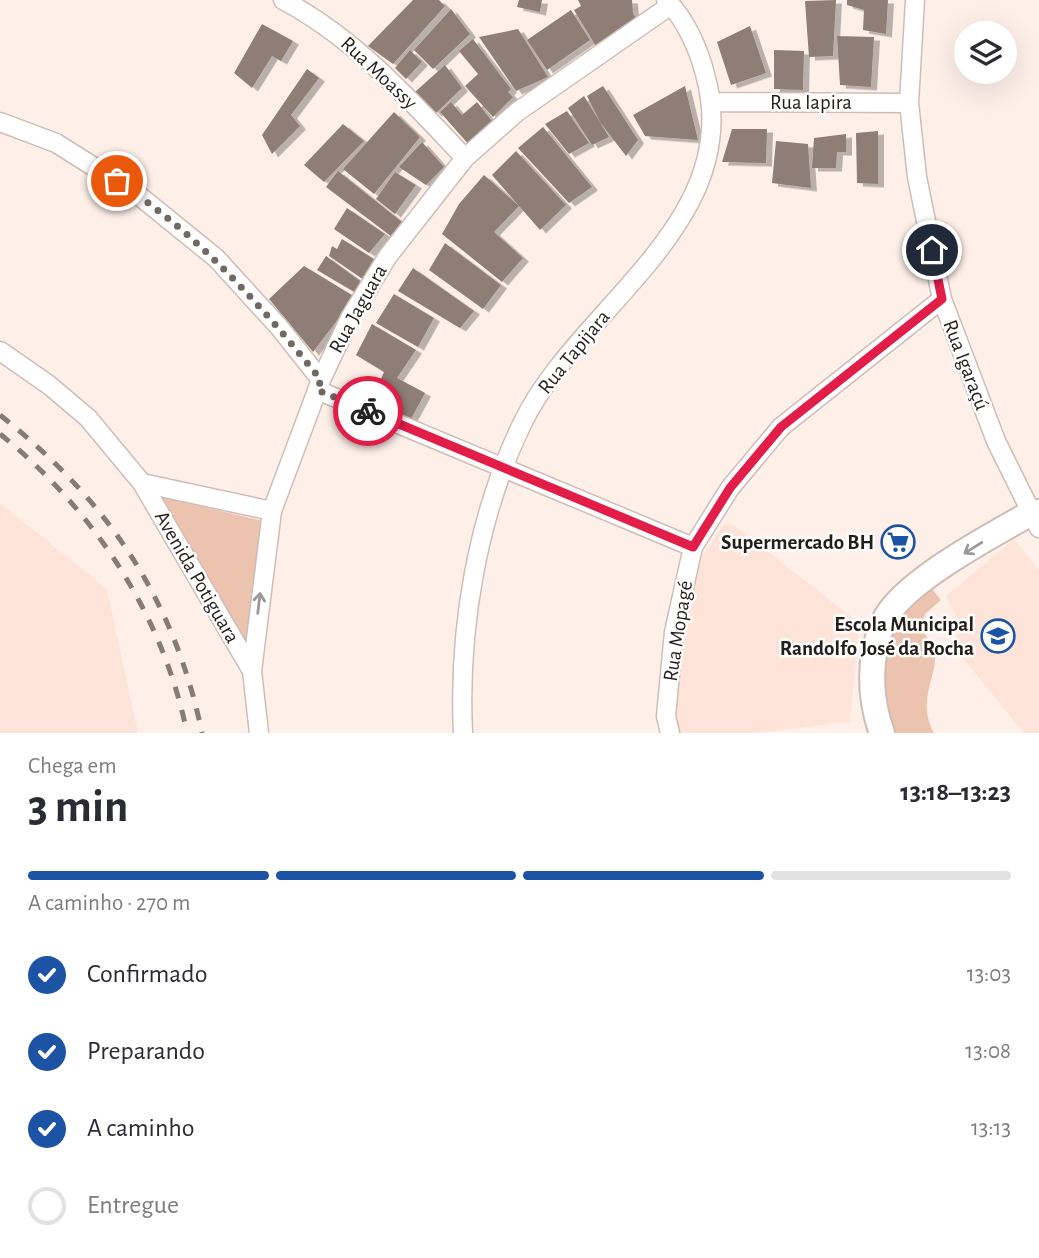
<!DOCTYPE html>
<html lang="pt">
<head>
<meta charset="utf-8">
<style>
  :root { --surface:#fff; --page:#f7f7f7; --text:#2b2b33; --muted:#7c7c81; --line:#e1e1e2; --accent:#1c53a4 }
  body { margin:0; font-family:"Alegreya Sans",sans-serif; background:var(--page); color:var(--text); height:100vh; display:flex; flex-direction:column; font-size:26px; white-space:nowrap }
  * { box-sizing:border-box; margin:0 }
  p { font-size:23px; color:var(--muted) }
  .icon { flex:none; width:38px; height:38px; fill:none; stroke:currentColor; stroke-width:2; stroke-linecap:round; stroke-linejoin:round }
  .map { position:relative; height:733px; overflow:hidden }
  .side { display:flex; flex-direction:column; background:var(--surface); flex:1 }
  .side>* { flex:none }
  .fabs { position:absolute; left:954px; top:21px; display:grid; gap:14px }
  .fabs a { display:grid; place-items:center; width:63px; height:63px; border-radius:50%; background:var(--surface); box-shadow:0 7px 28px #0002; font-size:35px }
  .pin { position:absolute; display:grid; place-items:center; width:60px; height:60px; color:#fff; margin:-30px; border:4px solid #fff; border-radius:50%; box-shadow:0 2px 7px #0007 }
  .courier { position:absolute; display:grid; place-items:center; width:70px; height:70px; margin:-35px; border:5px solid #e11d48; border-radius:50%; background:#fff; color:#222; box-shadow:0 2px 9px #0007 }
  .summary em { font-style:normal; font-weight:700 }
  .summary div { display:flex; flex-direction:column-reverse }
  .summary { display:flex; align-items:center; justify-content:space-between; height:119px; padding:0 28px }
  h1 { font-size:46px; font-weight:700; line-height:52px }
  .bar { display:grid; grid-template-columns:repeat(4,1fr); gap:10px 7px; align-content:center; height:84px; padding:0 28px }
  .bar i { height:9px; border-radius:5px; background:var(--line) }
  .bar .on { background:var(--accent) }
  .bar p { grid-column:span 4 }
  ol { padding:0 28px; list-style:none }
  li { display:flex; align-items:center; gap:21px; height:77px }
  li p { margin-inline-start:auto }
  li .icon { padding:7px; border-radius:50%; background:var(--accent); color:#fff; stroke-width:4 }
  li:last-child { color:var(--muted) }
  li i { width:38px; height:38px; border:4px solid var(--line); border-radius:50% }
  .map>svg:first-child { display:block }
  .built { fill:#fee4d8 }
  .green { fill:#ecc3af }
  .building { fill:#8e7e76; filter:url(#shadow) }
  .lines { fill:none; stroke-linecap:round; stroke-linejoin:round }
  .street-casing { stroke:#cfbdb5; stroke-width:21 }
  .secondary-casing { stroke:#cfbdb5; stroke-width:28 }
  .street { stroke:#fff; stroke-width:18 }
  .secondary { stroke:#fff; stroke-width:24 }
  .rail { stroke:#867c77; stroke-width:5; stroke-dasharray:12 12; stroke-linecap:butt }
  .oneway { stroke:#9c9a98 }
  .done { stroke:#706863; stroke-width:7; stroke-dasharray:0 12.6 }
  .route { stroke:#e11d48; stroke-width:9 }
  .labels { text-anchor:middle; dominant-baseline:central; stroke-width:5; stroke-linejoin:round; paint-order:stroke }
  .street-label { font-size:21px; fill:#241e1b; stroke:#fff }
  .poi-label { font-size:21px; font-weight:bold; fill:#241e1b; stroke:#fff; text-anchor:end }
</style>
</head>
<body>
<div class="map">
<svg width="1039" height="733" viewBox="0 0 1039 733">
  <defs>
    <filter id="shadow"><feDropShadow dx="6" dy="3.5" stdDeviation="0" flood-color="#0004"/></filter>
  </defs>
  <rect width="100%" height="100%" fill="#fef0e9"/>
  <path class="built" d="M0 503 107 589 138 733H0Z
    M725 523 735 526 859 623 850 722 757 733H677L675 665 702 556Z
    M1014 539 1039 570V733H1024L950 643 963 629 946 596Z"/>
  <path class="green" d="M161 497 264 521 247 645Z
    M932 589 941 600 925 614 920 628C924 634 930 640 933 646 943 670 914 697 934 733H893C882 704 873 655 893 627 903 613 919 601 932 589Z"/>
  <path class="building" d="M413 0H439L445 6 393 64 368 46Z
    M519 0H542L540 12 517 7Z
    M578 0H632L633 14 639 21 597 48 574 10 581 6Z
    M836 0 833 56 809 57 805 1Z
    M847 0H888L886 34 863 30 864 10 847 5Z
    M451 9 470 34 433 69 414 50Z
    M571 10 590 40 547 70 527 40Z
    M262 24 293 41 281 61 272 56 252 88 234 73Z
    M750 26 766 73 731 85 717 42Z
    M518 29 548 77 516 91 479 37Z
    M837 36 874 37 871 87 840 85Z
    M473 39 511 89 508 92 513 97 493 117 465 86 478 74 459 51Z
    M410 50 422 62 406 79 395 68Z
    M774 50 804 51 803 90 774 89Z
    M445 65 462 88 436 113 415 92Z
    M307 69 319 78 291 115 300 126 272 154 262 135Z
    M603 86 638 140 626 156 600 122 587 96Z
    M685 86 698 140 645 136 633 115Z
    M584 96 609 137 592 145 568 108Z
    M451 102 462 115 477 102 495 125 470 146 440 112Z
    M567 111 589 143 569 154 545 124Z
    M394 112 420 137 374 194 343 169Z
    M343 124 364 141 324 182 304 165Z
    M543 127 592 187 569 203 518 148Z
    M732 129H767L766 163 722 162Z
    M878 131V184L857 183 856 133Z
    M846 134V152H837L836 168H812L814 138Z
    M776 141 808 144 811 188 772 183Z
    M422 142 444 167 426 185 399 167Z
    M516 151 566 205 540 230 492 175Z
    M338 171 402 222 392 237 326 187Z
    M395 172 416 185 395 214 376 199Z
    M484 175 519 206 494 232 523 258 502 282 442 234 459 204Z
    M347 208 385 234 369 253 334 229Z
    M342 239 377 261 364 280 329 256 332 246 337 249Z
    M445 243 501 285 483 309 429 270Z
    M326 256 363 283 356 293 317 270Z
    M304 266 355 297 313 352 269 299Z
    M413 268 474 311 460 328 398 291Z
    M394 294 434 318 418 347 376 323Z
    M372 324 416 350 397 378 425 393 411 419 373 398 384 372 356 355Z"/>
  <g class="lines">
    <defs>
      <path id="street" d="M283 0C355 38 410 100 465 158
        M915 0 909 103 917 177 942 299 996 441 1039 528
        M713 102 909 103
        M0 122 56 143 137 194 216 258 279 327 321 380
        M0 351 49 385 88 418 142 483 252 671
        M317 390 693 547
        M142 483 272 511
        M259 733 252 671 272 511 321 380 350 318 388 256 465 158 517 112 671 5
        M463 733C458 630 477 517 522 424 577 308 747 222 705 74 699 50 685 18 666 0
        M670 733 666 716 674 632 693 547 730 488 781 427 942 299"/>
      <path id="secondary" d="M882 733C869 698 868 656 884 621 902 582 993 535 1031 513L1039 512"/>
    </defs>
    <use href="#street" class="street-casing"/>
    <use href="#secondary" class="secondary-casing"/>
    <use href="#street" class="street"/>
    <use href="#secondary" class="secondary"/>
    <path class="rail" d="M0 415C107 500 174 598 202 733
      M0 434C94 510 163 615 187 733"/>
  </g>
  <defs><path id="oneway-shaft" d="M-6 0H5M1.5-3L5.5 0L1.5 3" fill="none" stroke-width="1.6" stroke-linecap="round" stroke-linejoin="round" transform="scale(1.75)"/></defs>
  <g class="oneway">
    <use href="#oneway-shaft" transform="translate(973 548) rotate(148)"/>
    <use href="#oneway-shaft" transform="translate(259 603) rotate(-83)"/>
  </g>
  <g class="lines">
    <path class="done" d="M117 181C198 234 261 305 321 380L317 390 368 411"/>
    <path class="route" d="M368 411 693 547 730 488 781 427 942 299 932 250"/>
  </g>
  <defs>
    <symbol id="supermarket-ring" viewBox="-11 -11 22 22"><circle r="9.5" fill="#fff" stroke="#1c53a4" stroke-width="1.5"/><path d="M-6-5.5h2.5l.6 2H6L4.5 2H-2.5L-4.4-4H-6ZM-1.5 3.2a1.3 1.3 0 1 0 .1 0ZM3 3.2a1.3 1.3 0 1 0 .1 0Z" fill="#1c53a4"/></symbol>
    <symbol id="school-ring" viewBox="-11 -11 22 22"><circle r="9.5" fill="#fff" stroke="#1c53a4" stroke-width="1.5"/><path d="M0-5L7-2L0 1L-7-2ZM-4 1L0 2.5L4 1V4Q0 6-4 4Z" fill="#1c53a4"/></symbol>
  </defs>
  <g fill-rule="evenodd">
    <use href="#supermarket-ring" x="879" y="523" width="38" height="38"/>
    <use href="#school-ring" x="979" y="617" width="38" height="38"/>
  </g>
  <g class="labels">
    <g class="street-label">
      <text transform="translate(379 73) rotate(43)">Rua Moassy</text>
      <text x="811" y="102">Rua Iapira</text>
      <text transform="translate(358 309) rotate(-61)">Rua Jaguara</text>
      <text transform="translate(574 352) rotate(-51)">Rua Tapijara</text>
      <text transform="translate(966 365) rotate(69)">Rua Igaraçú</text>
      <text transform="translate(197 577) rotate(60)">Avenida Potiguara</text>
      <text transform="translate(678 631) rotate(-81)">Rua Mopagé</text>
    </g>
    <g class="poi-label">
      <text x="874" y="542">Supermercado BH</text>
      <text x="974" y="624">Escola Municipal<tspan x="974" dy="24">Randolfo José da Rocha</tspan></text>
    </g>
  </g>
</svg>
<div class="fabs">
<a><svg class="icon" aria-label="layers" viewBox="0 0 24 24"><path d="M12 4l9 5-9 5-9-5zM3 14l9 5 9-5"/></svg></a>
</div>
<div class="pin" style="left:117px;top:181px;background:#ea580c"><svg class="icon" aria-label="bag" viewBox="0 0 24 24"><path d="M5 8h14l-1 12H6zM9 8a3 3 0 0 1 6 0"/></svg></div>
<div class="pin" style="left:932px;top:250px;background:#1f2937"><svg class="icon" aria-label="home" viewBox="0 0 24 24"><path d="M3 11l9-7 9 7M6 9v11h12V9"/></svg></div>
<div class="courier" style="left:368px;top:411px"><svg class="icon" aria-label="bike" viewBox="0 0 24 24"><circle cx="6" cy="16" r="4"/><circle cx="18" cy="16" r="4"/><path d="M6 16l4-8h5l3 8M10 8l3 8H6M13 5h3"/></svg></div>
</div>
<section class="side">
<div class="summary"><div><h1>3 min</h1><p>Chega em</p></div><em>13:18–13:23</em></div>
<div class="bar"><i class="on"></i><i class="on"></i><i class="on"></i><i></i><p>A caminho · 270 m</p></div>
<ol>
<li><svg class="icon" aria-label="check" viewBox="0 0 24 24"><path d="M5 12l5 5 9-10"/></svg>Confirmado<p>13:03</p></li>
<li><svg class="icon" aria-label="check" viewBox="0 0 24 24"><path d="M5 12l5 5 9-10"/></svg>Preparando<p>13:08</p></li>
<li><svg class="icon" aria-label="check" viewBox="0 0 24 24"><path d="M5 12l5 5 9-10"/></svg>A caminho<p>13:13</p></li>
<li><i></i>Entregue</li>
</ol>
</section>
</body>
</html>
